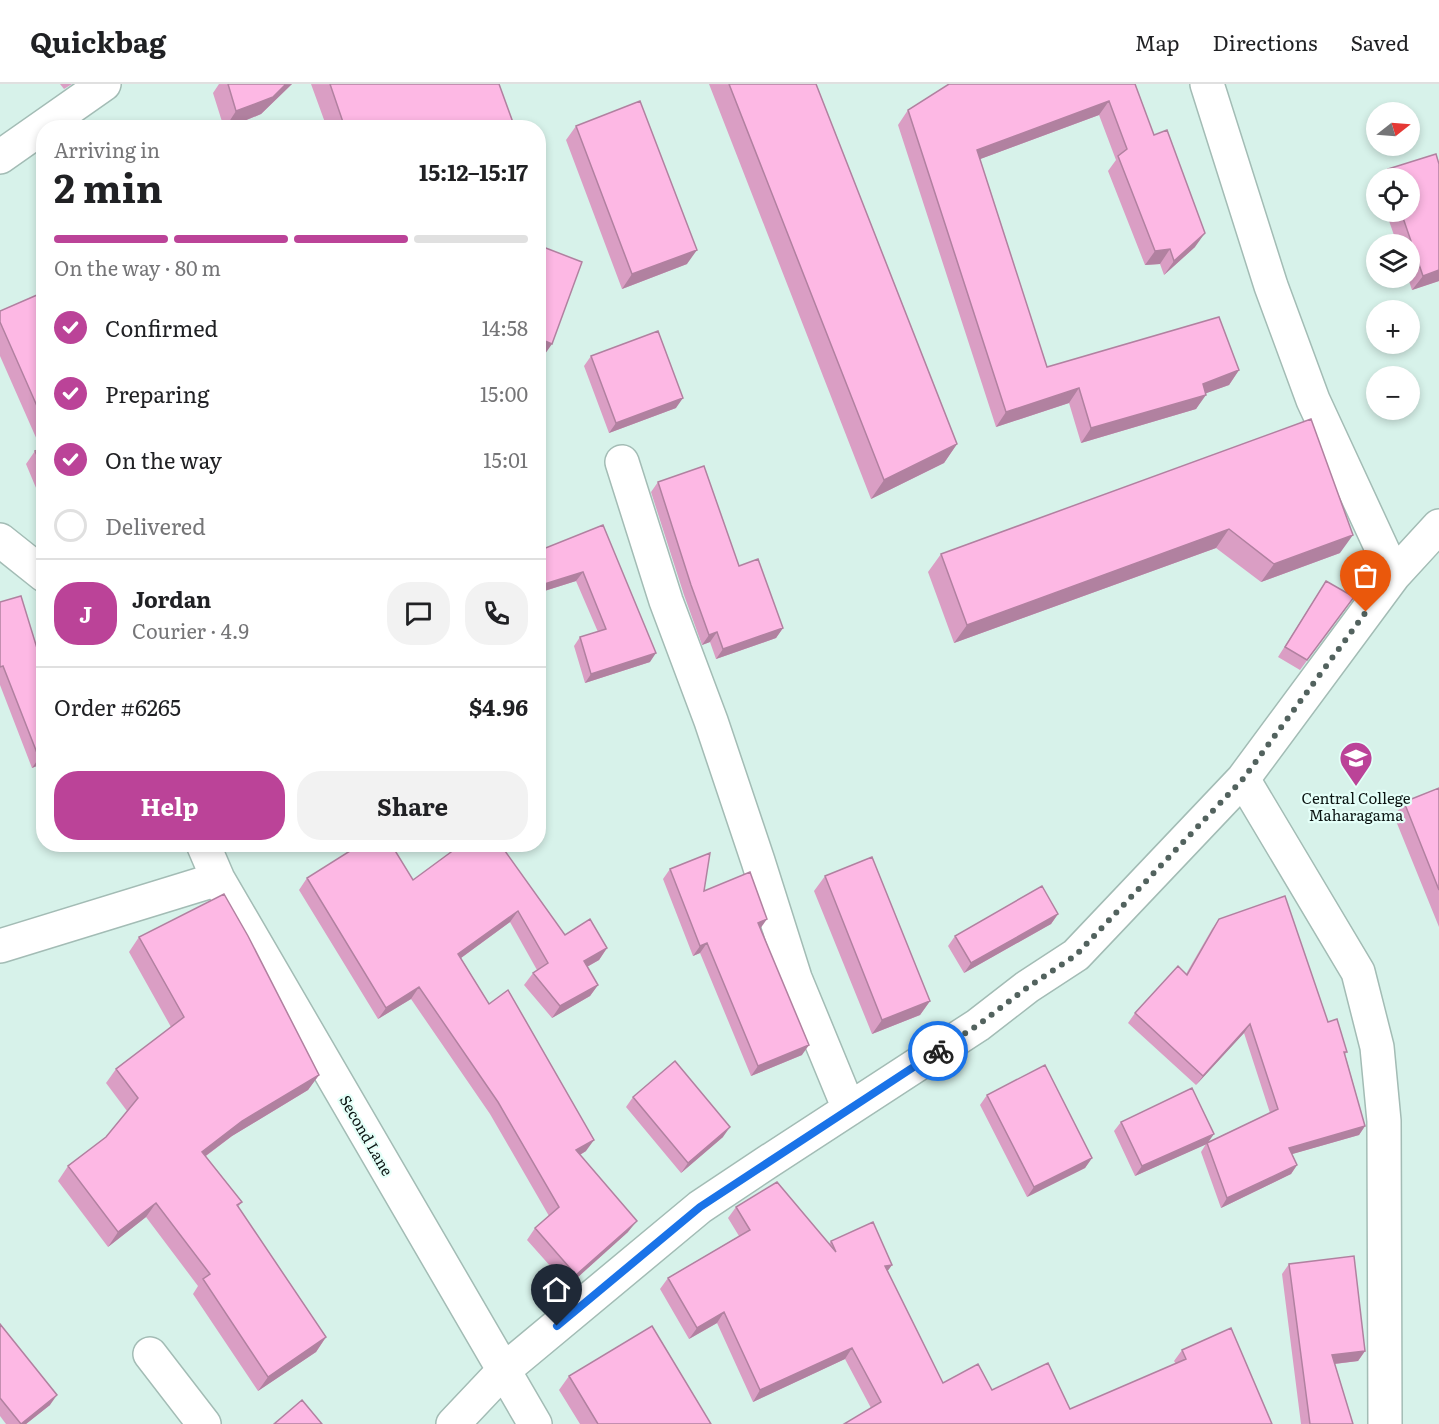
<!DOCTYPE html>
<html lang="en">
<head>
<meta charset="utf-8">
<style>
  :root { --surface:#fff; --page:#f2f2f2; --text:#202124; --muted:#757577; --line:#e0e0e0; --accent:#bb4398 }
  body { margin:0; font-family:Literata,serif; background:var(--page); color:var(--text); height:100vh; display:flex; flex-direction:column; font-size:22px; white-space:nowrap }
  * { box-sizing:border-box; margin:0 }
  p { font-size:20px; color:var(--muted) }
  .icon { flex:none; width:33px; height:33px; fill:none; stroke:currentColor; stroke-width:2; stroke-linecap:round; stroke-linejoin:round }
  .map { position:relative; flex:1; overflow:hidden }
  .details { position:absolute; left:36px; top:36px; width:510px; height:732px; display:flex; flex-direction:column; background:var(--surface); border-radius:24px; box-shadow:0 3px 9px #0003 }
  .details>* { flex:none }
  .needle { width:39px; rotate:73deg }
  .controls { position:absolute; left:1366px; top:18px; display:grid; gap:12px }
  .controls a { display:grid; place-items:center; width:54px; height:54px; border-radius:50%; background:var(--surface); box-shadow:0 3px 9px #0003; font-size:30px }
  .pin { position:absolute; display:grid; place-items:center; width:51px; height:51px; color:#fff; margin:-62px -26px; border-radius:50% 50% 50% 0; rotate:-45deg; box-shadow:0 0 6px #0007 }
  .pin .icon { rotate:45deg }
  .courier { position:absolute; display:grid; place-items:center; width:60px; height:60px; margin:-30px; border:4px solid #1a73e8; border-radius:50%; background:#fff; color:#222; box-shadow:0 2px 8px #0007 }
  .headline em { font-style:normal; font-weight:700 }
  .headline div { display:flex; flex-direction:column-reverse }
  .headline { display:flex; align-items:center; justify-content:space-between; height:102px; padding:0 18px }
  h1 { font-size:39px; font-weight:700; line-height:45px }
  .bar { display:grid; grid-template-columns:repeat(4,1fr); gap:9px 6px; align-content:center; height:72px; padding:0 18px }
  .bar i { height:8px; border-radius:4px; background:var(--line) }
  .bar .active { background:var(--accent) }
  .bar p { grid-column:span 4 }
  .line { display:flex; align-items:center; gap:15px; padding:0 18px; border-top:2px solid var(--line) }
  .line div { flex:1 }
  .round { display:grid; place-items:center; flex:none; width:63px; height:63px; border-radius:24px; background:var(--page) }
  ol { padding:0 18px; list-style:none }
  li { display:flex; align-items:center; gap:18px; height:66px }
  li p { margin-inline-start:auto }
  li .icon { padding:6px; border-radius:50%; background:var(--accent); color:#fff; stroke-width:4 }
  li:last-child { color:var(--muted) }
  li i { width:33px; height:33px; border:3px solid var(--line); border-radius:50% }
  .primary-button { display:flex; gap:12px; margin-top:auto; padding:12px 18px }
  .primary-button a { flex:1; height:69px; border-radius:24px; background:var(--accent); color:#fff; font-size:24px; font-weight:700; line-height:69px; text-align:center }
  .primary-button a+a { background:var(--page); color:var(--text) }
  header { display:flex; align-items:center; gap:36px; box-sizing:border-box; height:84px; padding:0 30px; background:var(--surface); border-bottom:2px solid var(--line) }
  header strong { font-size:28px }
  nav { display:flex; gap:33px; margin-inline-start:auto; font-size:21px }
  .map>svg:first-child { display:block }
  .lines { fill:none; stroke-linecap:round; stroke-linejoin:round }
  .minor-casing { stroke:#a3bcb5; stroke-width:36 }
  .minor { stroke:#fff; stroke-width:33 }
  .wall { fill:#da9ec4 }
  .shaded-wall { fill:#b181a0 }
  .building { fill:#fdb8e4; stroke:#b181a0; stroke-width:1.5 }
  .done { stroke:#52625e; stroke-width:6; stroke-dasharray:0 10.8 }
  .route { stroke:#1a73e8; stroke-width:8 }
  .labels { text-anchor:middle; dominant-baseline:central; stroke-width:4.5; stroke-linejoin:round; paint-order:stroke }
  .poi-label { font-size:15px; fill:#0b1412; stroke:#e4fff8 }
  .street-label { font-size:15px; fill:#0b1412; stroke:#e4fff8 }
</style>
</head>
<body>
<header>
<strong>Quickbag</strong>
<nav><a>Map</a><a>Directions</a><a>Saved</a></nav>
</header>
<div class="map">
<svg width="1439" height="1340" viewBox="0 0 1439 1340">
  <rect width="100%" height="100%" fill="#d7f2ea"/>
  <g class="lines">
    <defs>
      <path id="minor" d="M1207 0 1271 202 1313 316 1394 491
        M0 73 104 0
        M622 378 666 517 711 637 758 777 795 894 849 1025
        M0 456 44 491
        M1243 695 1358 888 1377 963 1384 1037 1385 1340
        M203 760 218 795 535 1340
        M0 862 218 795
        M150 1270 204 1340
        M453 1340 504 1286 700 1123 766 1079 978 941 1027 903 1076 871 1243 695 1394 491 1439 442"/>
    </defs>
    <use href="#minor" class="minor-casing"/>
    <use href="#minor" class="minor"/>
  </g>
  <path class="wall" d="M60 0H72L64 5Z
    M219 0H292L261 30 227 44H224L213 9Z
    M311 0H499L515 44H327Z
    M709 0H816L957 360 944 379 871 415Z
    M1135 0 1195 163 1164 191 1160 180 1145 181 1108 87 1116 76 1099 31 980 75 1047 283 1239 286 1229 301 1206 309 1196 325 1081 359 1069 319 996 343 898 41 908 26Z
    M576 42 687 180 622 205 566 56Z
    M1439 80V197L1412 206 1408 194H1410V160H1397L1386 128H1410V94H1381L1388 85Z
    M44 208V423L26 380 35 367 41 365 0 272V227Z
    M591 272 676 324 609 349 584 282Z
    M1311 335 1340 469 1261 498 1216 464 954 559 928 488 941 470Z
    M658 398 739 482 783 544 776 554 716 575 710 558 702 561 684 511 651 408Z
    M603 441 650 578 585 599 574 562 580 553 598 548 576 497 538 509V467Z
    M1326 497 1354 513 1300 586 1278 573Z
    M0 518 44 587V679L32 684 0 601Z
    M1439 704V843L1394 732 1404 718Z
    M462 760 565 851 607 864 599 876 587 883 598 901 590 912 552 934 524 901 533 889 537 886 510 838 461 874 489 920 586 1067 580 1071 628 1148 568 1202 527 1156 535 1144 549 1132 490 1030 411 915 378 935 299 806 307 794 413 796Z
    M670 785 760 844 802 971 751 992 700 869 693 872 663 795Z
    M825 792 930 917 920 931 872 950 814 807Z
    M1058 830 1051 840 964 889 948 862 955 852Z
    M1219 835 1328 938 1347 968 1345 970 1365 1042 1359 1051 1292 1070 1297 1081 1291 1090 1221 1124 1201 1068 1206 1060 1135 1092 1114 1047 1121 1038 1208 1058 1270 1029 1244 949 1196 1001 1128 939 1135 929 1186 890 1212 845Z
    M139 853 319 991 308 1006 232 1052 206 1072 242 1118 238 1123 326 1253 316 1268 258 1307 193 1210 198 1202 146 1133 108 1163 58 1097 68 1082 106 1053 127 1027 106 999 116 985 171 943 129 868Z
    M987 1011 1092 1074 1085 1084 1027 1113 980 1021Z
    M633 1013 723 1053 681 1089 626 1023Z
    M736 1123 829 1160 831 1157 892 1181 887 1187 943 1299 992 1306 1070 1325 1176 1280 1174 1277 1182 1266 1272 1340 871 1324 845 1275 753 1318 717 1239 689 1255 660 1205 668 1194 739 1152 728 1134Z
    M1289 1180 1365 1267 1358 1277 1335 1280 1353 1340H1301L1282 1190Z
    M0 1240 50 1321 26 1340H6L0 1332Z
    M569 1292 711 1340H580L559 1306Z"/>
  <path class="shaded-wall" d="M286 0H292L261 30 227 44H225L236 27Z
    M1109 17 1099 31 967 80 977 66Z
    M1205 149 1195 163 1164 191 1174 177Z
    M1170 165 1160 180 1145 181 1155 167Z
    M697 166 687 180 622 205 632 190Z
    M1439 186V197L1412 206 1423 192Z
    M538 254 552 260 545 270 538 267Z
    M1239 286 1229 301 1193 314 1203 300Z
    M1079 304 1069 319 996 343 1006 328Z
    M1206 311 1196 325 1081 359 1091 344Z
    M683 314 676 324 609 349 616 339Z
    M957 360 944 379 871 415 884 396Z
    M1229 445 1216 464 954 559 967 541Z
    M1353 451 1340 469 1261 498 1274 480Z
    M583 488 576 497 538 509V502Z
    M783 544 776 554 716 575 723 565Z
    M717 548 710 558 702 561 709 551Z
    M656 569 650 578 585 599 591 590Z
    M44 672V679L32 684 39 674Z
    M518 827 510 838 450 882 458 870Z
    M1058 830 1051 840 964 889 971 879Z
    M767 835 760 845 758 839Z
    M707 859 700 869 693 872 700 862Z
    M607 864 599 876 576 889 584 877Z
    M598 901 590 912 552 934 560 922Z
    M419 903 411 915 378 935 386 924Z
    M930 917 920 931 872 950 882 936Z
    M1250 940 1244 949 1196 1001 1203 992Z
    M809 961 802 971 751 992 758 982Z
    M319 991 308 1006 232 1052 192 1082 202 1068 242 1037Z
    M1365 1042 1359 1051 1282 1073 1289 1064Z
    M730 1043 723 1053 681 1089 688 1079Z
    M1214 1050 1207 1060 1135 1092 1142 1082Z
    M594 1056 586 1067 568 1078 576 1066Z
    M1092 1074 1085 1084 1027 1113 1034 1103Z
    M1297 1081 1291 1090 1221 1124 1227 1114Z
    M156 1119 146 1133 108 1163 118 1148Z
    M637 1137 628 1148 568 1202 576 1191Z
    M892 1181 884 1192 885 1182Z
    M724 1228 717 1239 689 1255 697 1244Z
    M326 1253 316 1268 258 1307 268 1293Z
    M852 1264 845 1275 753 1318 760 1306Z
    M1365 1267 1358 1277 1325 1281 1332 1271Z
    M57 1311 50 1321 26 1340H21Z"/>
  <path class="building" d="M228 0H286L273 13 236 27Z
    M330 0H499L515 44H345Z
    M729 0H816L957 360 884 396Z
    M949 0H1135L1154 51 1167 46 1205 149 1174 177 1170 165 1155 167 1118 72 1127 65 1109 17 977 66 1047 283 1219 233 1239 286 1203 300 1206 311 1091 344 1079 304 1006 328 908 26Z
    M640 17 697 166 632 190 576 42Z
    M1436 70 1439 80V186L1423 192 1401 128H1410V94H1391L1388 85Z
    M538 161 582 178 552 260 538 254Z
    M44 208V338L0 238V227Z
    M658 247 683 314 616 339 591 272Z
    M1311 335 1353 451 1274 480 1229 445 967 541 941 470Z
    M44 364V387L35 367Z
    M704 382 739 482 758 475 783 544 723 565 717 548 709 551 691 501 658 398Z
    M603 441 656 569 591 590 580 553 606 545 583 488 538 502V467Z
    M1326 497 1354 513 1307 576 1285 563Z
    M21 512 44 587V672L39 674 3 582 0 583V518Z
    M1439 704V806L1404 718Z
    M361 760H391L413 796 462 760H500L565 851 590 835 607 864 584 877 598 901 560 922 533 889 548 879 518 827 458 870 489 920 508 906 594 1056 576 1066 637 1137 576 1191 535 1144 559 1123 498 1018 419 903 386 924 307 794Z
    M710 769 704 807 750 788 767 835 758 839 809 961 758 982 707 859 700 862 670 785Z
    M872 773 930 917 882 936 825 792Z
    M1042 802 1058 830 971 879 955 852Z
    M224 810 248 852 319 991 242 1037 202 1068 242 1118 237 1121 326 1253 268 1293 203 1195 210 1190 156 1119 118 1148 68 1082 106 1053 138 1014 116 985 184 933 139 853Z
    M1285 812 1328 938 1337 935 1347 968H1344L1365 1042 1289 1064 1297 1081 1227 1114 1207 1059 1278 1025 1250 940 1203 992 1135 929 1178 882 1187 891 1219 835Z
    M675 977 730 1043 688 1079 633 1013Z
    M1045 981 1092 1074 1034 1103 987 1011Z
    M1192 1004 1214 1050 1142 1082 1121 1038Z
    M777 1098 836 1168 831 1157 873 1138 892 1181 885 1182 943 1299 978 1280 992 1306 1048 1279 1070 1325 1186 1275 1182 1266 1231 1244 1272 1340H844L881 1318 852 1264 760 1306 724 1228 697 1244 668 1194 750 1146 736 1123Z
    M1354 1172 1365 1267 1332 1271 1353 1340H1310L1289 1180Z
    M0 1240 57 1311 21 1340 0 1314Z
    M652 1242 711 1340H598L569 1292Z
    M302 1316 322 1340H274Z"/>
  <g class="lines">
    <path class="done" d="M938 967 978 941 1028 903 1076 871 1243 695 1366 528"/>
    <path class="route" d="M557 1242 700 1123 938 967"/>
  </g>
  <defs>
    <symbol id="school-pin" viewBox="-11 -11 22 30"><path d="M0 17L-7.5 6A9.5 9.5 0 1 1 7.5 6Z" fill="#bb4398" stroke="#e4fff8"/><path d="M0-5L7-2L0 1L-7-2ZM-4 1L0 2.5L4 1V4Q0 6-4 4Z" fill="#fff"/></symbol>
  </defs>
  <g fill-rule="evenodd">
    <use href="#school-pin" x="1337" y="655" width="38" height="52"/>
  </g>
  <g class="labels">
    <g class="poi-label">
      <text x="1356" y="713">Central College<tspan x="1356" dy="17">Maharagama</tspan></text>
    </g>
    <g class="street-label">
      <text transform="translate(367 1051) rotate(60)">Second Lane</text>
    </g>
  </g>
</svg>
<div class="controls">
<a><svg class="needle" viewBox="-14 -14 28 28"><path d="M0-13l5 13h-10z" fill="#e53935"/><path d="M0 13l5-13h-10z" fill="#757577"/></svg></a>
<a><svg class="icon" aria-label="locate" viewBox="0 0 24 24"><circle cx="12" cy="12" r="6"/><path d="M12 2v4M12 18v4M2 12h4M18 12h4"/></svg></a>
<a><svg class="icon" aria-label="layers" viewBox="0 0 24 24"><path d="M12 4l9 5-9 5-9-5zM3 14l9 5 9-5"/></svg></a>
<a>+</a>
<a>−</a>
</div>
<div class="pin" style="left:1366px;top:528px;background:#ea580c"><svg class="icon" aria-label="bag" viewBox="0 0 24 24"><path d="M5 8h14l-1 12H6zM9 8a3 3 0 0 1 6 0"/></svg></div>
<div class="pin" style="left:557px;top:1242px;background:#1f2937"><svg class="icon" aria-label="home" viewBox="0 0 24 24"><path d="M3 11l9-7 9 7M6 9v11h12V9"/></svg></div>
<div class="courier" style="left:938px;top:967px"><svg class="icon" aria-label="bike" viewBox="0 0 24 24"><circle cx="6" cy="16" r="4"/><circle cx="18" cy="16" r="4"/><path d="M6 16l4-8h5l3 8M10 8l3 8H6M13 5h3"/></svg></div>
<section class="details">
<div class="headline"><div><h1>2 min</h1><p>Arriving in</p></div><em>15:12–15:17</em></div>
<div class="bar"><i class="active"></i><i class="active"></i><i class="active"></i><i></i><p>On the way · 80 m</p></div>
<ol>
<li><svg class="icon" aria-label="check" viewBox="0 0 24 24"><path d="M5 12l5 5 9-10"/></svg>Confirmed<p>14:58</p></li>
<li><svg class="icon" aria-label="check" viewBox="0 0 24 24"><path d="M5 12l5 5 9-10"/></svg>Preparing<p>15:00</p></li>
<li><svg class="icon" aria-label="check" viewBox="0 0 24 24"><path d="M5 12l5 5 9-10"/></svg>On the way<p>15:01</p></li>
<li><i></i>Delivered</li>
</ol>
<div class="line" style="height:108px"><b class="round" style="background:var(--accent);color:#fff">J</b><div><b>Jordan</b><p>Courier · 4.9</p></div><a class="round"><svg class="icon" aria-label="chat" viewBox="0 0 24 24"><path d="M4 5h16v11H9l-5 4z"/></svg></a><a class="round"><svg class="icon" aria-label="phone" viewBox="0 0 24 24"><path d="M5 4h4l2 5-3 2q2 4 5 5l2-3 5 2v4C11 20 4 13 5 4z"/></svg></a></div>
<div class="line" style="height:78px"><div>Order #6265</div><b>$4.96</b></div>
<div class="primary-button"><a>Help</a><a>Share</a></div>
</section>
</div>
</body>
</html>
